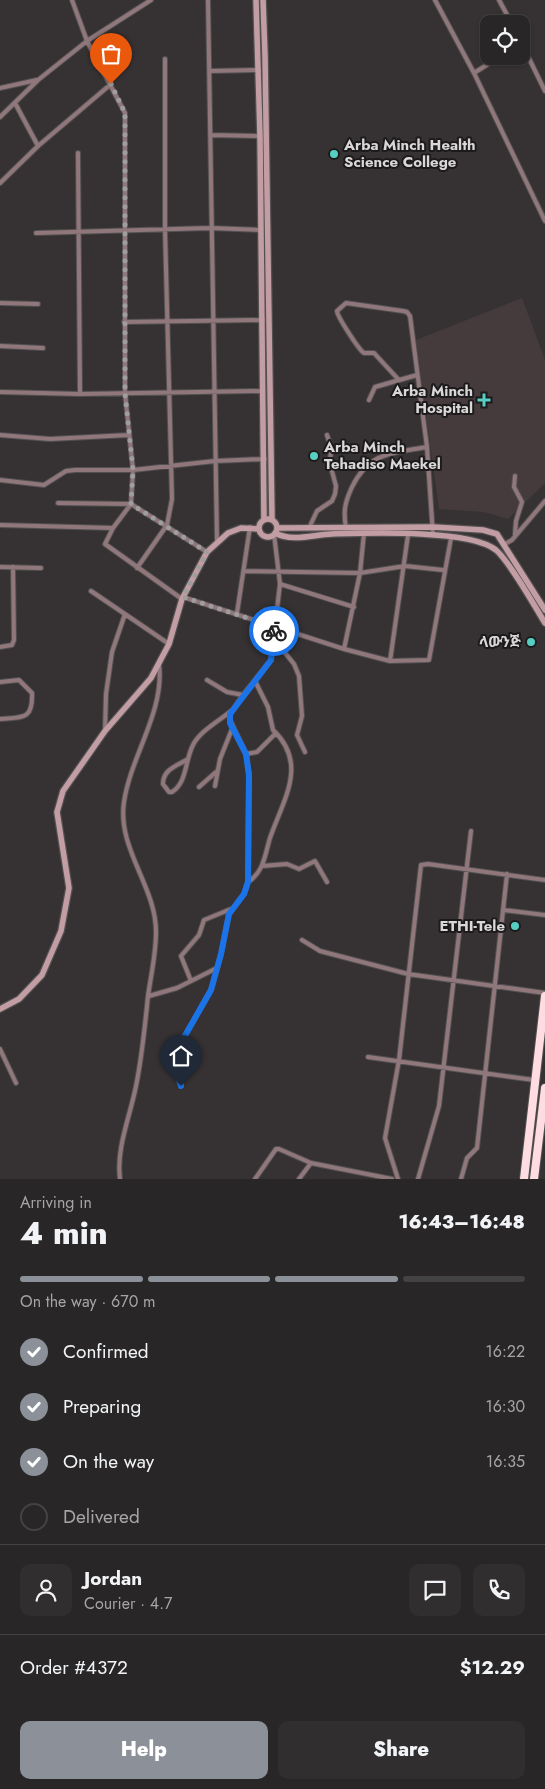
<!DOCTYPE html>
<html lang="en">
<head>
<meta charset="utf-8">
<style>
  :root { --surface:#282626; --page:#302e2e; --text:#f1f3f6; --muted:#a5a5a7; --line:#444343; --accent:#8c9099 }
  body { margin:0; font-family:Jost,"Noto Sans Ethiopic",sans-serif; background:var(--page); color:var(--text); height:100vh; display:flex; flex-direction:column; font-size:19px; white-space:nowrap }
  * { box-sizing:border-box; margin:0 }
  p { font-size:16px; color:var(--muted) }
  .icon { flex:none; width:28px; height:28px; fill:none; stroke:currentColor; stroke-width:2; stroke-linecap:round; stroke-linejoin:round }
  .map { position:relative; height:1179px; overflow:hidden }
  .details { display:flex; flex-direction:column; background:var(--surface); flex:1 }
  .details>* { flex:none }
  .tools { position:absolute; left:480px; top:15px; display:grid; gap:10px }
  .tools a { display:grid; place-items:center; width:50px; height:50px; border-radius:10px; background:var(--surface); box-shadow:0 1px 4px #0004,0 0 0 1px var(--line); font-size:25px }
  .pin { position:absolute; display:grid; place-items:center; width:42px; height:42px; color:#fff; margin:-51px -21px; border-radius:50% 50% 50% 0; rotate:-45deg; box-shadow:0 0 5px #0007 }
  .pin .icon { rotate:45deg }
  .courier { position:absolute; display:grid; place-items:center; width:50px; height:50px; margin:-25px; border:4px solid #1a73e8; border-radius:50%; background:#fff; color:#222; box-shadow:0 1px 6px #0007 }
  .overview em { font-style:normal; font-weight:800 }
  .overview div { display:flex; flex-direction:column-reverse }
  .overview { display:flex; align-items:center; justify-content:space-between; height:85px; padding:0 20px }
  h1 { font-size:32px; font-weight:800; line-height:38px }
  .bar { display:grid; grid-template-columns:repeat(4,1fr); gap:8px 5px; align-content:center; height:60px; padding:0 20px }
  .bar i { height:6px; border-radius:4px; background:var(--line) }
  .bar .active { background:var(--accent) }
  .bar p { grid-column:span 4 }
  .line { display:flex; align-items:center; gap:12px; padding:0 20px; border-top:1px solid var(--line) }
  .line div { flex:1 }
  .round { display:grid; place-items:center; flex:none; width:52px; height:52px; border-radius:10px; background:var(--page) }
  ol { padding:0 20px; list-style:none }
  li { display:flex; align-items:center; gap:15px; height:55px }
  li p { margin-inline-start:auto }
  li .icon { padding:5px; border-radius:50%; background:var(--accent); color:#fff; stroke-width:4 }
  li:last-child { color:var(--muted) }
  li i { width:28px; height:28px; border:2px solid var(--line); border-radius:50% }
  .action { display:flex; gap:10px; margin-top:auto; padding:10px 20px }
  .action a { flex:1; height:58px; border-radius:10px; background:var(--accent); color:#fff; font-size:20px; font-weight:800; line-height:58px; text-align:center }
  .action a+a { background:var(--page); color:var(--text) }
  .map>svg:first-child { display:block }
  .built { fill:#453b3c }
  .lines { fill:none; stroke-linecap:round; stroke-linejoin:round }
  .street-casing { stroke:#535051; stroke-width:6 }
  .secondary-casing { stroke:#535051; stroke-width:8 }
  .highway-casing { stroke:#535051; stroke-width:10 }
  .street { stroke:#8f777b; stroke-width:4 }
  .secondary { stroke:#c29da3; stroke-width:5.5 }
  .highway { stroke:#ffdce1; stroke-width:8 }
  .done { stroke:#a09d9e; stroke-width:5; stroke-dasharray:0 9 }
  .route { stroke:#1a73e8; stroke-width:6 }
  .poi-dot { fill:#56cec3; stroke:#1c1a1b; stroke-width:2 }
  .labels { text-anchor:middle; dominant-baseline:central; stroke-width:4; stroke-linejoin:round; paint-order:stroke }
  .poi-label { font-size:15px; font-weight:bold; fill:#d9d7d7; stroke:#1c1a1b; text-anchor:end }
</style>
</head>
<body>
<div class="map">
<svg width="545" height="1179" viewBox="0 0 545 1179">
  <rect width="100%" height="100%" fill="#363233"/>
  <path class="built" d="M522 298 545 360V483L508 519 484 512 439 509 416 340Z"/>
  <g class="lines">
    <defs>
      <path id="street" d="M72 0 87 41 125 113V393L133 470 131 504 113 528 105 544 182 599
        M208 0 217 541
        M435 0 474 73 545 221
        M499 0 512 24
        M521 42 545 91
        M210 71 259 70
        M474 73 501 56
        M0 88 37 80
        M15 103 38 146
        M0 117 38 80 87 41 151 0
        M211 135 260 136
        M78 153 80 394
        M0 183 38 146 111 84
        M36 233 210 228 261 230
        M0 303 38 304
        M124 322 263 320
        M0 346 43 348
        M398 379 374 353H364C359 350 337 316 337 311L346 303 403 311 407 312 410 316 427 447 433 535
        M0 392 80 394 263 391
        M369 400 375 387 417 375
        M0 435 50 439 129 435
        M515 476 514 487 522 502 516 521 515 535
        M0 480 44 485 66 471 75 470H133L215 461 265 459
        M58 503 131 504 207 552
        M0 525 113 528
        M309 528 317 511 332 501 335 494 336 486 330 464 331 447 327 435
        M346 528C343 511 345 502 352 487 369 452 392 453 427 447
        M503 545 512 540 545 501
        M0 567 41 568
        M137 568 167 525 172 499 165 230V59
        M244 571 360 573 405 566 443 570
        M280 584 354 607
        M91 591 169 644
        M183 597 344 649 390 661 429 660 451 538
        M237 613 250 527
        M274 639 294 664 299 676 302 716 297 735 305 752
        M0 647 12 645 14 640 13 567
        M344 649 360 573 364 533
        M390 661 408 535
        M207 680 227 692 243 695
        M0 682 19 680 32 693C33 720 23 717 0 719
        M105 731 106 694 112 652 125 614
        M246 754 257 752 276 733
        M188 759C177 766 163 769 163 784L169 792H172C187 783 185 760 193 745 200 731 219 721 231 711
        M215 786 220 759 232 729
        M199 787 216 772
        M262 866 287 864 299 869 315 861 327 882
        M248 882C264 872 265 854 270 838 283 800 309 764 273 730L268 707 255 681
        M503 910 545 915
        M302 940 320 951 408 974 545 993
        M191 981 181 956 199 935 204 920 231 909
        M149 996 177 988 217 968
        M0 1049 16 1083
        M368 1057 534 1080
        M181 1086 174 1055 211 990 221 954 229 914 244 894 248 882 249 775 246 754 230 720V714L243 695 271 660 280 584 274 534
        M120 1179C116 1148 130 1117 136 1086 142 1057 145 1026 148 996 151 975 156 954 156 932 156 886 117 849 124 802 131 755 165 711 159 664
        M255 1179 276 1149H279L311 1163 392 1179
        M299 1179 311 1163
        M398 1179 385 1138 399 1060 421 865 428 864 545 880
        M418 1179 439 1106 471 831
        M461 1179 467 1158 477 1148 507 874"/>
      <path id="secondary" d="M256 0 260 136 264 520
        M263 0 265 56 272 520
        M259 528a9 9 0 1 1 18 0a9 9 0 1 1-18 0Z
        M277 528 433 527 483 530 497 534 545 610
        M275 533C292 542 312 535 331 534 366 533 470 529 496 550 510 562 534 605 545 623
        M0 1009 19 999 42 975 61 931 69 888 57 812 63 791 105 731 151 678 169 644 182 599 207 552 228 533 241 528 259 529"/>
      <path id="highway" d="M524 1179 545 996
        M534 1179 545 1088"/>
    </defs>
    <use href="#street" class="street-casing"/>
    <use href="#secondary" class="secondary-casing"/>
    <use href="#highway" class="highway-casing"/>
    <use href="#street" class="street"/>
    <use href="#secondary" class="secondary"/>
    <use href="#highway" class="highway"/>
  </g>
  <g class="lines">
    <path class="done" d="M111 84 125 113V393L133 470 131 504 207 552 183 597 275 627 274 631"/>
    <path class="route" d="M181 1086 173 1060 174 1055 211 990 221 954 229 914 244 894 248 882 249 775 246 754 230 723V714L271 660 274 631"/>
  </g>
  <g class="poi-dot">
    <circle cx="334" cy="154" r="5"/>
    <path d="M481.5 392.5h5v5h5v5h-5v5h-5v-5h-5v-5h5z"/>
    <circle cx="314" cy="456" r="5"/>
    <circle cx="531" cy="642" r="5"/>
    <circle cx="515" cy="926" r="5"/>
  </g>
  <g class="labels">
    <g class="poi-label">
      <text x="344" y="145" text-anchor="start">Arba Minch Health<tspan x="344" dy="17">Science College</tspan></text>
      <text x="473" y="391">Arba Minch<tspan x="473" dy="17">Hospital</tspan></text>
      <text x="324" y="447" text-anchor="start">Arba Minch<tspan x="324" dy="17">Tehadiso Maekel</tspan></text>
      <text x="521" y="642">ላውንጅ</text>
      <text x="505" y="926">ETHI-Tele</text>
    </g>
  </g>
</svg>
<div class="tools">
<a><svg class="icon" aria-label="locate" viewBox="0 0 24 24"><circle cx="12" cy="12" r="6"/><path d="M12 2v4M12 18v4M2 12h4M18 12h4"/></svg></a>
</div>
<div class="pin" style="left:111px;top:84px;background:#ea580c"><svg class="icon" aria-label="bag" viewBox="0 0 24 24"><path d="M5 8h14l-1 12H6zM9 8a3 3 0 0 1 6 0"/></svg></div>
<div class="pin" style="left:181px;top:1086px;background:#1f2937"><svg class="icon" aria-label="home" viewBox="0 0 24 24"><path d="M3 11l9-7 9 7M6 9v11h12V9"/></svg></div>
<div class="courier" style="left:274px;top:631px"><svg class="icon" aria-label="bike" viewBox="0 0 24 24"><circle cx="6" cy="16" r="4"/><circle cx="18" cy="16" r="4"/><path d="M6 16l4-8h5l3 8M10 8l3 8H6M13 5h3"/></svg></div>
</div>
<section class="details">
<div class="overview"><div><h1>4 min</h1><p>Arriving in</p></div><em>16:43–16:48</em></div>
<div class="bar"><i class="active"></i><i class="active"></i><i class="active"></i><i></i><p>On the way · 670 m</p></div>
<ol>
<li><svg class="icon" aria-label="check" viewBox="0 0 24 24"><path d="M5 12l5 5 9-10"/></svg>Confirmed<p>16:22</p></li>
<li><svg class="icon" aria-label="check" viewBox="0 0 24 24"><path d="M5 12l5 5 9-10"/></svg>Preparing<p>16:30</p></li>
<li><svg class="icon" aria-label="check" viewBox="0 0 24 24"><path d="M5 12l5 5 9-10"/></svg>On the way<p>16:35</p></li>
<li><i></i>Delivered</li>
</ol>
<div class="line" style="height:90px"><a class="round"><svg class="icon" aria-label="person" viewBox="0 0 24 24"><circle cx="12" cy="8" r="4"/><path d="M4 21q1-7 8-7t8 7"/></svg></a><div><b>Jordan</b><p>Courier · 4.7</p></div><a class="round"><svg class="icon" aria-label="chat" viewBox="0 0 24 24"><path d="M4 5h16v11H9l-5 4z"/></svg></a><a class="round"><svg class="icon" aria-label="phone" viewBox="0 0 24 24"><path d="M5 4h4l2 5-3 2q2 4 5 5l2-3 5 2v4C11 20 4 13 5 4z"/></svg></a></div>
<div class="line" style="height:65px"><div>Order #4372</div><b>$12.29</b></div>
<div class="action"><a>Help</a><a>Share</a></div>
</section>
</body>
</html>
